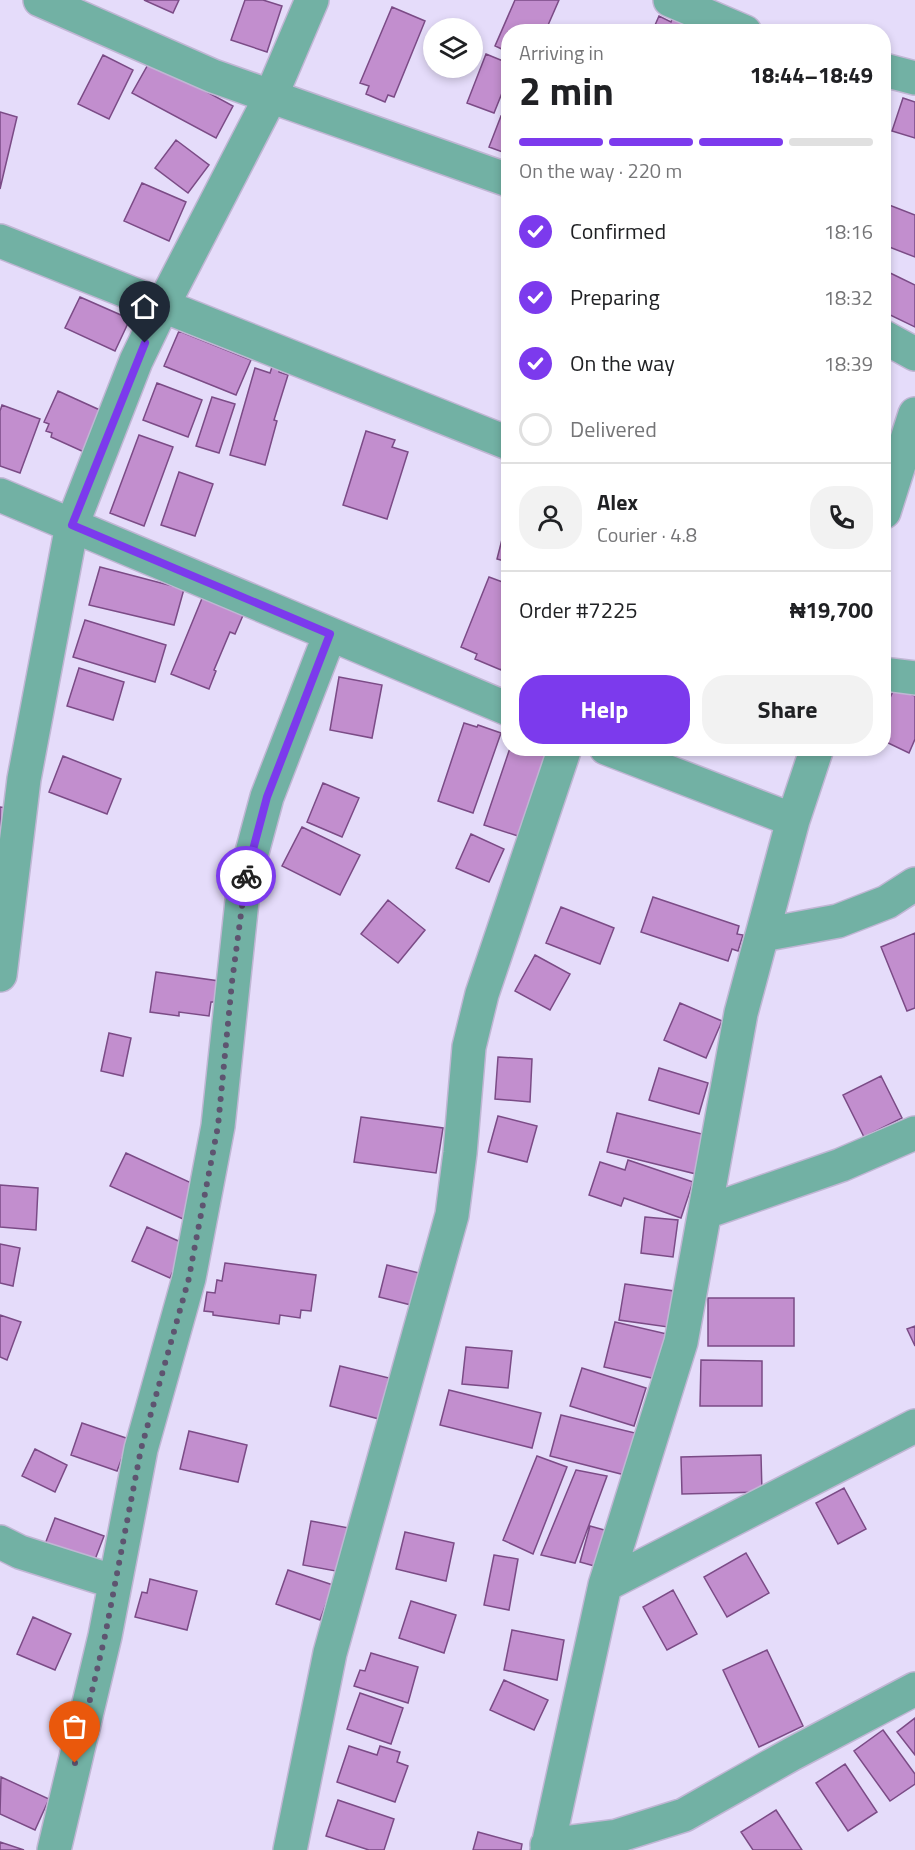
<!DOCTYPE html>
<html lang="en">
<head>
<meta charset="utf-8">
<style>
  :root { --surface:#fff; --page:#f2f2f2; --text:#202124; --muted:#757577; --line:#e0e0e0; --accent:#7c3aed }
  body { margin:0; font-family:"Titillium Web",sans-serif; background:var(--page); color:var(--text); height:100vh; display:flex; flex-direction:column; font-size:22px; white-space:nowrap }
  * { box-sizing:border-box; margin:0 }
  p { font-size:20px; color:var(--muted) }
  .icon { flex:none; width:33px; height:33px; fill:none; stroke:currentColor; stroke-width:2; stroke-linecap:round; stroke-linejoin:round }
  .map { position:relative; flex:1; overflow:hidden }
  .details { position:absolute; left:501px; top:24px; width:390px; height:732px; display:flex; flex-direction:column; background:var(--surface); border-radius:24px; box-shadow:0 3px 9px #0003 }
  .details>* { flex:none }
  .buttons { position:absolute; left:423px; top:18px; display:grid; gap:12px }
  .buttons a { display:grid; place-items:center; width:60px; height:60px; border-radius:50%; background:var(--surface); box-shadow:0 3px 9px #0003; font-size:30px }
  .pin { position:absolute; display:grid; place-items:center; width:51px; height:51px; color:#fff; margin:-62px -26px; border-radius:50% 50% 50% 0; rotate:-45deg; box-shadow:0 0 6px #0007 }
  .pin .icon { rotate:45deg }
  .courier { position:absolute; display:grid; place-items:center; width:60px; height:60px; margin:-30px; border:4px solid #7c3aed; border-radius:50%; background:#fff; color:#222; box-shadow:0 2px 8px #0007 }
  .headline em { font-style:normal; font-weight:700 }
  .headline div { display:flex; flex-direction:column-reverse }
  .headline { display:flex; align-items:center; justify-content:space-between; height:102px; padding:0 18px }
  h1 { font-size:39px; font-weight:700; line-height:45px }
  .bar { display:grid; grid-template-columns:repeat(4,1fr); gap:9px 6px; align-content:center; height:72px; padding:0 18px }
  .bar i { height:8px; border-radius:4px; background:var(--line) }
  .bar .on { background:var(--accent) }
  .bar p { grid-column:span 4 }
  .line { display:flex; align-items:center; gap:15px; padding:0 18px; border-top:2px solid var(--line) }
  .line div { flex:1 }
  .round { display:grid; place-items:center; flex:none; width:63px; height:63px; border-radius:24px; background:var(--page) }
  ol { padding:0 18px; list-style:none }
  li { display:flex; align-items:center; gap:18px; height:66px }
  li p { margin-inline-start:auto }
  li .icon { padding:6px; border-radius:50%; background:var(--accent); color:#fff; stroke-width:4 }
  li:last-child { color:var(--muted) }
  li i { width:33px; height:33px; border:3px solid var(--line); border-radius:50% }
  .primary-button { display:flex; gap:12px; margin-top:auto; padding:12px 18px }
  .primary-button a { flex:1; height:69px; border-radius:24px; background:var(--accent); color:#fff; font-size:24px; font-weight:700; line-height:69px; text-align:center }
  .primary-button a+a { background:var(--page); color:var(--text) }
  .map>svg:first-child { display:block }
  .building { fill:#c28ece; stroke:#7b4b86; stroke-width:1.5 }
  .lines { fill:none; stroke-linecap:round; stroke-linejoin:round }
  .minor-casing { stroke:#c0b6d4; stroke-width:36 }
  .minor { stroke:#72b1a4; stroke-width:33 }
  .done { stroke:#5e5470; stroke-width:6; stroke-dasharray:0 10.8 }
  .route { stroke:#7c3aed; stroke-width:8 }
</style>
</head>
<body>
<div class="map">
<svg width="915" height="1850" viewBox="0 0 915 1850">
  <rect width="100%" height="100%" fill="#e5dcfa"/>
  <path class="building" d="M144 0H179L173 13Z
    M245 0H263L282 6 267 52 231 40Z
    M515 0H559L545 32H508V52L495 46Z
    M392 7 425 21 394 97 388 95 385 102 366 94 369 86 360 83Z
    M674 14 690 22 687 29 693 32H652L659 16 671 22Z
    M486 54 508 63V78L494 113 467 103Z
    M103 55 133 70 109 119 78 104Z
    M150 61 233 106 216 138 132 93Z
    M903 98 915 102V138L892 131Z
    M0 112 17 117 0 189Z
    M501 116 508 119V154L489 147Z
    M176 140 209 165 188 193 155 168Z
    M142 183 186 202 169 241 124 221Z
    M884 203 915 215V257L884 245Z
    M884 270 915 285V327L884 312Z
    M80 297 130 319 115 351 65 328Z
    M179 331 251 360 236 395 164 366Z
    M273 364 280 366 279 372 288 375 274 420 277 421 265 465 230 455 255 368 270 373Z
    M157 383 202 400 188 437 143 420Z
    M58 391 102 411 84 452 51 437 52 433 46 431 49 424 44 422Z
    M212 397 235 404 219 453 196 446Z
    M2 405 40 419 20 473 0 466V411Z
    M366 431 395 440 392 447 408 452 387 519 343 505Z
    M139 435 173 447 144 526 110 513Z
    M179 472 213 484 195 536 161 525Z
    M508 516V562L497 559Z
    M100 567 184 589 174 625 89 605Z
    M489 577 508 584V651L501 670 475 659 477 654 461 647Z
    M203 596 244 613 235 634 230 632 214 670 216 671 209 689 171 674Z
    M85 620 166 645 155 682 73 657Z
    M79 668 124 682 113 720 67 706Z
    M339 677 382 685 372 738 330 730Z
    M895 687 915 696V739L909 753 884 741V711Z
    M464 723 477 727 478 725 501 733 473 813 438 801Z
    M510 748H552L521 837 484 825Z
    M63 756 121 779 107 814 49 792Z
    M323 783 359 798 342 837 307 822Z
    M0 807 13 809 0 870Z
    M302 827 360 855 340 895 282 866Z
    M471 834 504 849 489 882 456 868Z
    M653 897 739 926 737 934 743 935 738 951 732 949 728 961 641 932Z
    M388 900 425 930 398 963 361 934Z
    M561 907 614 928 600 964 546 943Z
    M915 933V1008L907 1011 881 947Z
    M535 955 570 974 550 1010 515 991Z
    M156 972 219 981 216 1002H211L209 1016 179 1012V1016L150 1012Z
    M680 1003 722 1021 706 1058 664 1040Z
    M109 1033 131 1038 123 1076 101 1071Z
    M498 1057 532 1059 530 1102 495 1099Z
    M659 1068 708 1083 699 1114 649 1100Z
    M881 1076 902 1118 864 1137 843 1095Z
    M617 1113 710 1136 700 1175 607 1152Z
    M498 1116 537 1126 527 1162 488 1152Z
    M361 1117 443 1128 436 1173 354 1162Z
    M126 1153 198 1186 183 1219 110 1186Z
    M628 1160 693 1182 681 1218 624 1198 621 1206 589 1195 600 1162 625 1170Z
    M0 1185 38 1188 36 1230 0 1227Z
    M645 1217 678 1220 673 1257 641 1253Z
    M147 1227 185 1244 170 1278 132 1261Z
    M0 1244 20 1248 13 1286 0 1283Z
    M225 1263 316 1275 311 1311 301 1310 300 1318 280 1315 279 1324 213 1315V1312L204 1311 207 1292 215 1293 217 1280 222 1281Z
    M387 1265 419 1273 411 1305 379 1297Z
    M625 1284 674 1291 668 1327 619 1320Z
    M708 1298H794V1346H708Z
    M0 1315 21 1322 7 1360 0 1357Z
    M615 1322 667 1334 656 1379 604 1367Z
    M915 1326V1346L907 1329Z
    M466 1347 512 1351 508 1388 462 1384Z
    M701 1360 762 1361V1406H700Z
    M340 1366 389 1378 379 1419 330 1406Z
    M582 1368 646 1388 634 1426 570 1406Z
    M449 1390 541 1413 532 1448 440 1425Z
    M561 1415 635 1433 625 1475 550 1456Z
    M82 1423 129 1439 117 1471 71 1455Z
    M189 1431 247 1445 238 1482 180 1469Z
    M35 1449 67 1465 55 1492 22 1476Z
    M761 1455 762 1492 682 1494 681 1457Z
    M537 1456 567 1467 533 1554 503 1540Z
    M576 1470 607 1476 575 1563 541 1555Z
    M844 1488 866 1529 838 1544 816 1503Z
    M55 1518 104 1536 91 1570 42 1552Z
    M311 1521 349 1528 341 1572 303 1565Z
    M590 1526 608 1531 598 1567 580 1562Z
    M405 1532 454 1543 446 1581 396 1569Z
    M746 1553 769 1593 727 1617 704 1577Z
    M494 1555 518 1559 509 1610 484 1605Z
    M288 1570 333 1585 320 1620 276 1604Z
    M150 1579 197 1591 187 1630 135 1617 142 1592 147 1593Z
    M673 1590 697 1634 667 1650 643 1607Z
    M411 1601 456 1615 444 1653 399 1638Z
    M33 1617 71 1634 55 1670 17 1654Z
    M512 1630 564 1640 557 1680 504 1670Z
    M767 1650 803 1726 759 1747 723 1670Z
    M371 1653 418 1667 408 1703 354 1686 360 1670 365 1671Z
    M504 1680 548 1700 534 1730 490 1710Z
    M360 1693 403 1708 391 1744 347 1729Z
    M915 1718V1755L897 1732Z
    M883 1730 915 1774V1784L890 1801 854 1751Z
    M349 1746 377 1755 380 1746 400 1752 397 1762 408 1766 395 1802 337 1782Z
    M845 1764 877 1812 848 1831 816 1783Z
    M1 1777 49 1799 35 1830 0 1814Z
    M338 1800 394 1819 384 1850H369L326 1836Z
    M776 1810 802 1850H753L741 1832Z
    M478 1832 522 1844 521 1850H473Z
    M0 1842 24 1850H0Z"/>
  <g class="lines">
    <defs>
      <path id="minor" d="M40 0 213 76 508 180
        M670 0 745 32
        M884 70 915 78
        M0 241 508 443
        M884 337 915 354
        M0 495 508 709
        M884 512 915 414
        M884 674 915 678
        M606 748 793 820
        M762 935 838 921 887 902 915 884
        M0 975 24 779 72 525 136 361 162 307 271 96 312 0
        M706 1212 841 1165 915 1133
        M0 1542 20 1552 115 1582
        M605 1585 915 1426
        M547 1845 617 1836 684 1815 792 1754 915 1689
        M54 1850 105 1636 141 1449 189 1278 218 1126 244 882 267 797 330 634
        M290 1850 330 1653 452 1215 460 1153 469 1047 482 994 565 748
        M547 1850 605 1585 681 1342 741 1013 793 820 817 748"/>
    </defs>
    <use href="#minor" class="minor-casing"/>
    <use href="#minor" class="minor"/>
  </g>
  <g class="lines">
    <path class="done" d="M75 1763 105 1636 141 1449 189 1278 193 1256 218 1126 232 982 246 876"/>
    <path class="route" d="M145 343 72 525 330 634 267 797 246 876"/>
  </g>
</svg>
<div class="buttons">
<a><svg class="icon" aria-label="layers" viewBox="0 0 24 24"><path d="M12 4l9 5-9 5-9-5zM3 14l9 5 9-5"/></svg></a>
</div>
<div class="pin" style="left:75px;top:1763px;background:#ea580c"><svg class="icon" aria-label="bag" viewBox="0 0 24 24"><path d="M5 8h14l-1 12H6zM9 8a3 3 0 0 1 6 0"/></svg></div>
<div class="pin" style="left:145px;top:343px;background:#1f2937"><svg class="icon" aria-label="home" viewBox="0 0 24 24"><path d="M3 11l9-7 9 7M6 9v11h12V9"/></svg></div>
<div class="courier" style="left:246px;top:876px"><svg class="icon" aria-label="bike" viewBox="0 0 24 24"><circle cx="6" cy="16" r="4"/><circle cx="18" cy="16" r="4"/><path d="M6 16l4-8h5l3 8M10 8l3 8H6M13 5h3"/></svg></div>
<section class="details">
<div class="headline"><div><h1>2 min</h1><p>Arriving in</p></div><em>18:44–18:49</em></div>
<div class="bar"><i class="on"></i><i class="on"></i><i class="on"></i><i></i><p>On the way · 220 m</p></div>
<ol>
<li><svg class="icon" aria-label="check" viewBox="0 0 24 24"><path d="M5 12l5 5 9-10"/></svg>Confirmed<p>18:16</p></li>
<li><svg class="icon" aria-label="check" viewBox="0 0 24 24"><path d="M5 12l5 5 9-10"/></svg>Preparing<p>18:32</p></li>
<li><svg class="icon" aria-label="check" viewBox="0 0 24 24"><path d="M5 12l5 5 9-10"/></svg>On the way<p>18:39</p></li>
<li><i></i>Delivered</li>
</ol>
<div class="line" style="height:108px"><a class="round"><svg class="icon" aria-label="person" viewBox="0 0 24 24"><circle cx="12" cy="8" r="4"/><path d="M4 21q1-7 8-7t8 7"/></svg></a><div><b>Alex</b><p>Courier · 4.8</p></div><a class="round"><svg class="icon" aria-label="phone" viewBox="0 0 24 24"><path d="M5 4h4l2 5-3 2q2 4 5 5l2-3 5 2v4C11 20 4 13 5 4z"/></svg></a></div>
<div class="line" style="height:78px"><div>Order #7225</div><b>₦19,700</b></div>
<div class="primary-button"><a>Help</a><a>Share</a></div>
</section>
</div>
</body>
</html>
